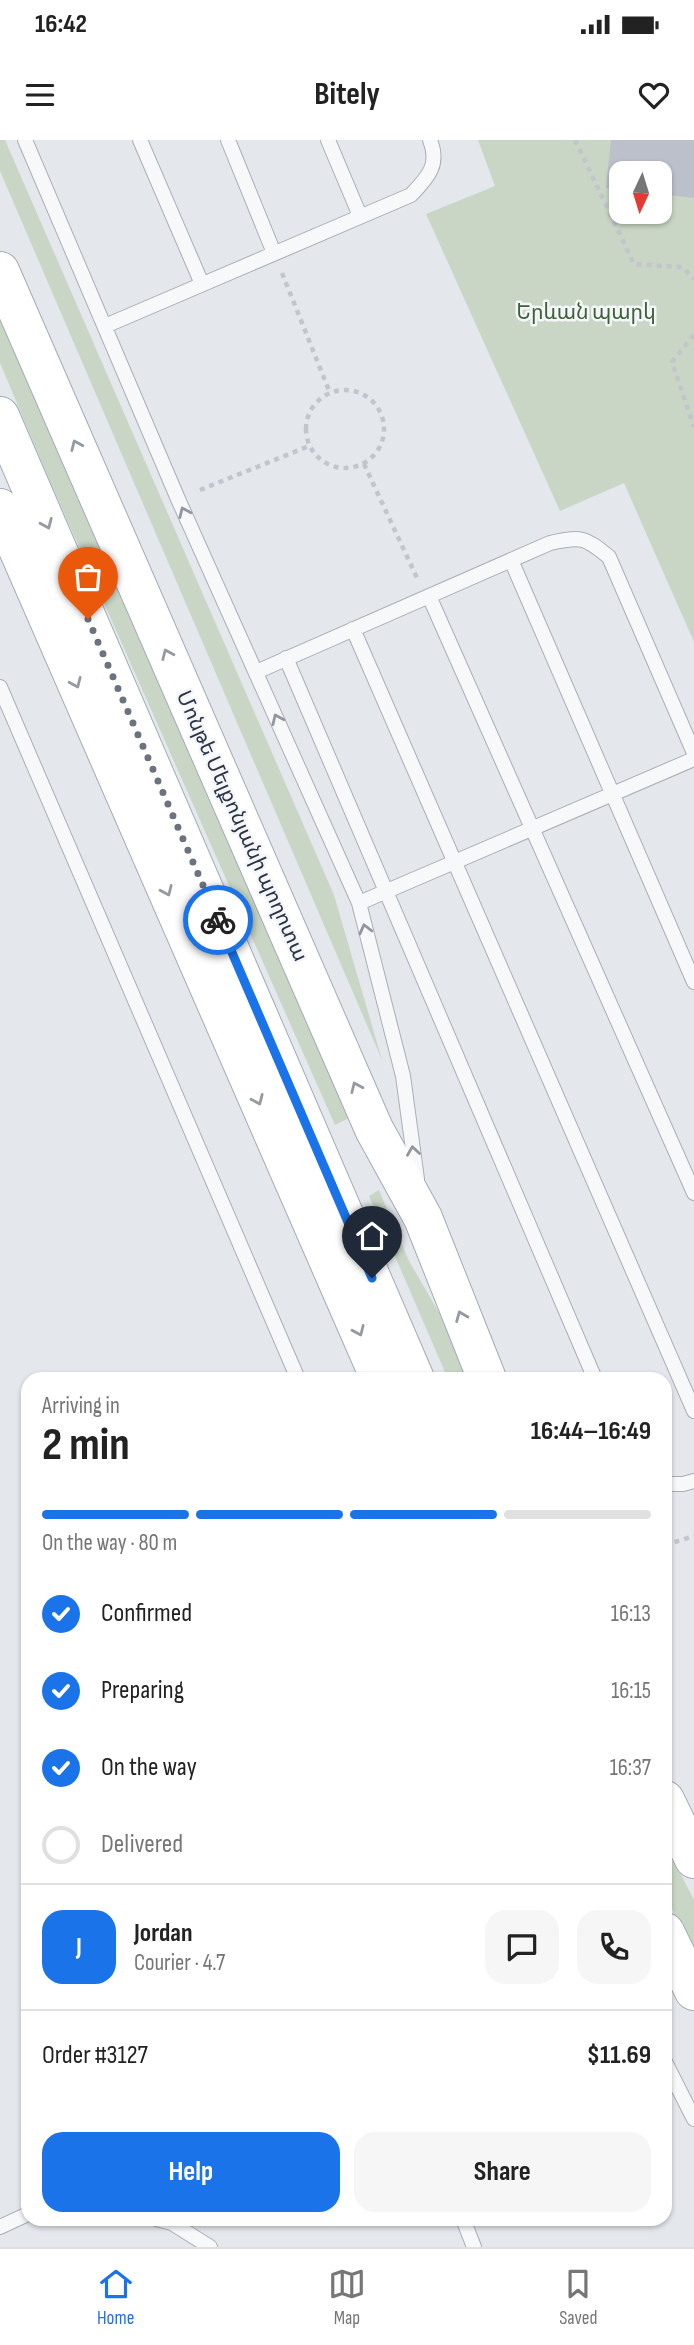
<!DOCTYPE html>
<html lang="en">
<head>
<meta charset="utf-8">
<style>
  :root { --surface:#fff; --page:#f6f6f6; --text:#222; --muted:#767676; --line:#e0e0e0; --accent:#1a73e8 }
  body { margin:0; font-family:"Sofia Sans Condensed","Noto Sans Armenian",sans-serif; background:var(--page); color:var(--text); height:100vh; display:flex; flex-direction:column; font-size:26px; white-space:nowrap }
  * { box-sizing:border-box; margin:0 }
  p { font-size:23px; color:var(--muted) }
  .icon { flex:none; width:38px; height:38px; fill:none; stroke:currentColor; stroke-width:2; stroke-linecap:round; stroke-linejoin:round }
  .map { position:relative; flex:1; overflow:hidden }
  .panel { position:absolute; left:21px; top:1232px; width:651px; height:854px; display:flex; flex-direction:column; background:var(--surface); border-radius:21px; box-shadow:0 2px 5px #0004 }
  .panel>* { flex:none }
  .needle { width:46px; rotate:184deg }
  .buttons { position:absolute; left:609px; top:21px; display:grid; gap:14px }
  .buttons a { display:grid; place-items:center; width:63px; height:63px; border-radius:14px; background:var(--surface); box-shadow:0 2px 5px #0004; font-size:35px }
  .pin { position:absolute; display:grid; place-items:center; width:60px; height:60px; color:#fff; margin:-72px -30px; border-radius:50% 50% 50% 0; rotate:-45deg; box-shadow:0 0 7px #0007 }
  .pin .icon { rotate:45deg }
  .courier { position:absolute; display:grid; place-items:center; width:70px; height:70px; margin:-35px; border:5px solid #1a73e8; border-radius:50%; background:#fff; color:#222; box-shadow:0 2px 9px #0007 }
  .overview em { font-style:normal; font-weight:700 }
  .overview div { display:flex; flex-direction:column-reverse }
  .overview { display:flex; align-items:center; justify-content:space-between; height:119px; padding:0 21px }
  h1 { font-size:46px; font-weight:700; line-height:52px }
  .bar { display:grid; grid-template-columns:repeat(4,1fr); gap:10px 7px; align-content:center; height:84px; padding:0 21px }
  .bar i { height:9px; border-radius:5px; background:var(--line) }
  .bar .current { background:var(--accent) }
  .bar p { grid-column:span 4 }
  .line { display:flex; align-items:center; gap:18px; padding:0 21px; border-top:2px solid var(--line) }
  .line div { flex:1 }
  .round { display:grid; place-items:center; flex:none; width:74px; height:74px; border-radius:21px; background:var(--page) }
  ol { padding:0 21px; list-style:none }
  li { display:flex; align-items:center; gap:21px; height:77px }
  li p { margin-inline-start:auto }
  li .icon { padding:7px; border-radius:50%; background:var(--accent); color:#fff; stroke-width:4 }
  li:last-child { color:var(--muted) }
  li i { width:38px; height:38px; border:4px solid var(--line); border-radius:50% }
  .primary-button { display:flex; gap:14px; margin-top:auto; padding:14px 21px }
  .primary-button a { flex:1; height:80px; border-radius:21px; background:var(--accent); color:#fff; font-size:28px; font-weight:700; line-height:80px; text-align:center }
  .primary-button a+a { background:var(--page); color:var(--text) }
  .status { display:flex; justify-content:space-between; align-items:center; height:49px; padding:0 35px; background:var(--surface); direction:ltr }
  .status svg { height:19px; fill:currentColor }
  header { display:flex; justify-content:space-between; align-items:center; height:91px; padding:0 21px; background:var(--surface); font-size:32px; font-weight:700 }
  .tab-bar { display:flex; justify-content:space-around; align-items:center; height:98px; border-top:2px solid var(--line); background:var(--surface); font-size:19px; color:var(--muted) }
  .tab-bar a { display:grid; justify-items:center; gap:4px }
  .tab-bar .current { color:var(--accent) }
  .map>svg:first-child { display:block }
  .green { fill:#c9d6c5; fill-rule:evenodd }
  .building { fill:#bbc0ca }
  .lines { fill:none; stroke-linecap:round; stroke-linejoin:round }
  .service-casing { stroke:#a9aeb7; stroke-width:16 }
  .primary-casing { stroke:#a3abb8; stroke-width:40 }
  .path { stroke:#c2c5cb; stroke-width:4.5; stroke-dasharray:5 5; stroke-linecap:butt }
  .service { stroke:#f7f8fa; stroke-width:14 }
  .primary { stroke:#fff; stroke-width:38 }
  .oneway { stroke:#959aa2 }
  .oneway2 { stroke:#9196a0 }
  .done { stroke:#6c737f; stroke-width:7; stroke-dasharray:0 12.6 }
  .route { stroke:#1a73e8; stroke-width:9 }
  .labels { text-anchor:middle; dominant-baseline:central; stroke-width:5; stroke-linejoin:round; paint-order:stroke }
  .park-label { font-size:21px; fill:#3f6138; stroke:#f4f6f9 }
  .street-label { font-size:21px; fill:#2b3445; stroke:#f4f6f9 }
</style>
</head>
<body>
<div class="status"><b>16:42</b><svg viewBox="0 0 49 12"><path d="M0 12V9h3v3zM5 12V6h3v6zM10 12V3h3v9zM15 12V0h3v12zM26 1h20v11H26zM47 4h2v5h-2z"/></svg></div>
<header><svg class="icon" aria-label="menu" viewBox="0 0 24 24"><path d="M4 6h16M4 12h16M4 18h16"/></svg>Bitely<svg class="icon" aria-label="heart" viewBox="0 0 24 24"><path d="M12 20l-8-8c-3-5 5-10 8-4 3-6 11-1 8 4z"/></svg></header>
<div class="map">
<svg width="694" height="2107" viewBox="0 0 694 2107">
  <rect width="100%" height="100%" fill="#e4e7ec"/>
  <path class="green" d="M0 0H5L334 755 382 920 0 31Z
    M478 0H694V502L624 343 560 371 426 74 495 46ZM621 33H660V72H621Z
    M0 170 355 975 335 985 49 339 0 223Z
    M379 1050 409 1121 456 1202 474 1239H448L369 1056Z
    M674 1721 694 1760V1813L665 1755V1725Z"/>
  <path class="building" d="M611 0H694V58L660 54V33H621V50L606 48Z"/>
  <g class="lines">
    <defs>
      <path id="service" d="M25 0 178 359 359 763 403 936 417 1039
        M140 0 202 144
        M228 0 274 113
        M328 0 360 76
        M105 186 411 55C428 37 440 25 430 0
        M511 420 694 842
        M429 456 694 1053
        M353 489 694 1271
        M286 518 595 1239
        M256 532 550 403C581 396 585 397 609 417L694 613
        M0 547 298 1239
        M359 763 694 619
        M665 1344H683L694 1341
        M665 1922 694 1979
        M156 2079 172 2083 210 2107
        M463 2079 474 2107
        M0 2087 28 2074"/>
      <path id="primary" d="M0 131 374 989 423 1078 487 1239
        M0 276 415 1239
        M0 368 380 1239
        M665 1660 694 1719
        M665 1792 694 1851"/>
    </defs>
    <use href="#service" class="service-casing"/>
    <use href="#primary" class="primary-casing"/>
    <path class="path" d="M575 0 634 124 682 127 694 139
      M282 133 330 253
      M694 195 672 222 694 287
      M306 289a39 39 0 1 1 78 0a39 39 0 1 1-78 0Z
      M364 324 417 438
      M200 350 309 306
      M665 1405 694 1396"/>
    <use href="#service" class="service"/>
    <use href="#primary" class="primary"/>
  </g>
  <defs><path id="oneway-chevron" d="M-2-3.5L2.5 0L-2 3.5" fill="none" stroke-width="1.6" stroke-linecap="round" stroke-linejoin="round" transform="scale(1.75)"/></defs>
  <g class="oneway">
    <use href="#oneway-chevron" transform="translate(76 305) rotate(-114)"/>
    <use href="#oneway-chevron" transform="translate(47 384) rotate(67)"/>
    <use href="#oneway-chevron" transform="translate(167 514) rotate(-114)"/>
    <use href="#oneway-chevron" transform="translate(76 543) rotate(66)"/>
    <use href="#oneway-chevron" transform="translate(167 751) rotate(66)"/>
    <use href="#oneway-chevron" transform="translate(356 947) rotate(-114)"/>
    <use href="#oneway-chevron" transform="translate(258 960) rotate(66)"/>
    <use href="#oneway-chevron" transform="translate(461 1176) rotate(-112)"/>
    <use href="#oneway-chevron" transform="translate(359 1191) rotate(66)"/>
  </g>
  <g class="oneway2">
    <use href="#oneway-chevron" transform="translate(184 372) rotate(-114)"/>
    <use href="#oneway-chevron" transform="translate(277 579) rotate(-114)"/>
    <use href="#oneway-chevron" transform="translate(365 789) rotate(-104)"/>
    <use href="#oneway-chevron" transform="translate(413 1011) rotate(-98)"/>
  </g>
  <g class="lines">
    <path class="done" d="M88 479 218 780"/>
    <path class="route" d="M218 780 372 1138"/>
  </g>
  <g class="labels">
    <g class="park-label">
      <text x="586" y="172">Երևան պարկ</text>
    </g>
    <g class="street-label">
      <text transform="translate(242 686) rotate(66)">Մոնթե Մելքոնյանի պողոտա</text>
    </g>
  </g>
</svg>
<div class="buttons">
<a><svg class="needle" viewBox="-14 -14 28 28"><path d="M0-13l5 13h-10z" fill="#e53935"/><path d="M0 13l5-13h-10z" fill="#767676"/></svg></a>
</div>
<div class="pin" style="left:88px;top:479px;background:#ea580c"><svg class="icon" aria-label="bag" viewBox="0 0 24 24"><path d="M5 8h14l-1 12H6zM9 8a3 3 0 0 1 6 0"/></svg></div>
<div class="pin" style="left:372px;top:1138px;background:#1f2937"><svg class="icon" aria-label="home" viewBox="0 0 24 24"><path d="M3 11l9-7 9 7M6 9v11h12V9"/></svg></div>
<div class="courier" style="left:218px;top:780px"><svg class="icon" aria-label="bike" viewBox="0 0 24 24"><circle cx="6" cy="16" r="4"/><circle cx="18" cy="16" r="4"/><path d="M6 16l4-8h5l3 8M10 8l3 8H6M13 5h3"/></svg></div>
<section class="panel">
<div class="overview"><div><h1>2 min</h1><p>Arriving in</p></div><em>16:44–16:49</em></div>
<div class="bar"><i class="current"></i><i class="current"></i><i class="current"></i><i></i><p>On the way · 80 m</p></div>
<ol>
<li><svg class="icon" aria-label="check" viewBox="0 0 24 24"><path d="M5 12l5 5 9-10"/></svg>Confirmed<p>16:13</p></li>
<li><svg class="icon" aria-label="check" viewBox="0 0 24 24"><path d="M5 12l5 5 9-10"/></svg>Preparing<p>16:15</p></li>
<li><svg class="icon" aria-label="check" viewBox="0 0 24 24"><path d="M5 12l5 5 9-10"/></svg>On the way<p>16:37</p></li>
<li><i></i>Delivered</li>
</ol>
<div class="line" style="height:126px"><b class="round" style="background:var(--accent);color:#fff">J</b><div><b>Jordan</b><p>Courier · 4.7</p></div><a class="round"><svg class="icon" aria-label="chat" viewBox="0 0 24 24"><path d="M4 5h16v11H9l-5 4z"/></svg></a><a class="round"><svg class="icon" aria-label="phone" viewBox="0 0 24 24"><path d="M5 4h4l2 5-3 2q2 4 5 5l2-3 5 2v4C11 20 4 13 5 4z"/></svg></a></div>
<div class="line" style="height:91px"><div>Order #3127</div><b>$11.69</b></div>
<div class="primary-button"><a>Help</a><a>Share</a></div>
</section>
</div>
<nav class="tab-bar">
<a class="current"><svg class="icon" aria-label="home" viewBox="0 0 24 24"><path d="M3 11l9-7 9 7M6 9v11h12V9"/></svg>Home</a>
<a><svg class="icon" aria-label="map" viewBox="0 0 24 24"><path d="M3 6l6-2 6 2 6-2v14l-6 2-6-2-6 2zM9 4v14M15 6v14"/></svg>Map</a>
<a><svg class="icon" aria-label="saved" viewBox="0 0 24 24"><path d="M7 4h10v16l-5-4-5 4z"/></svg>Saved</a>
</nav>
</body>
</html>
